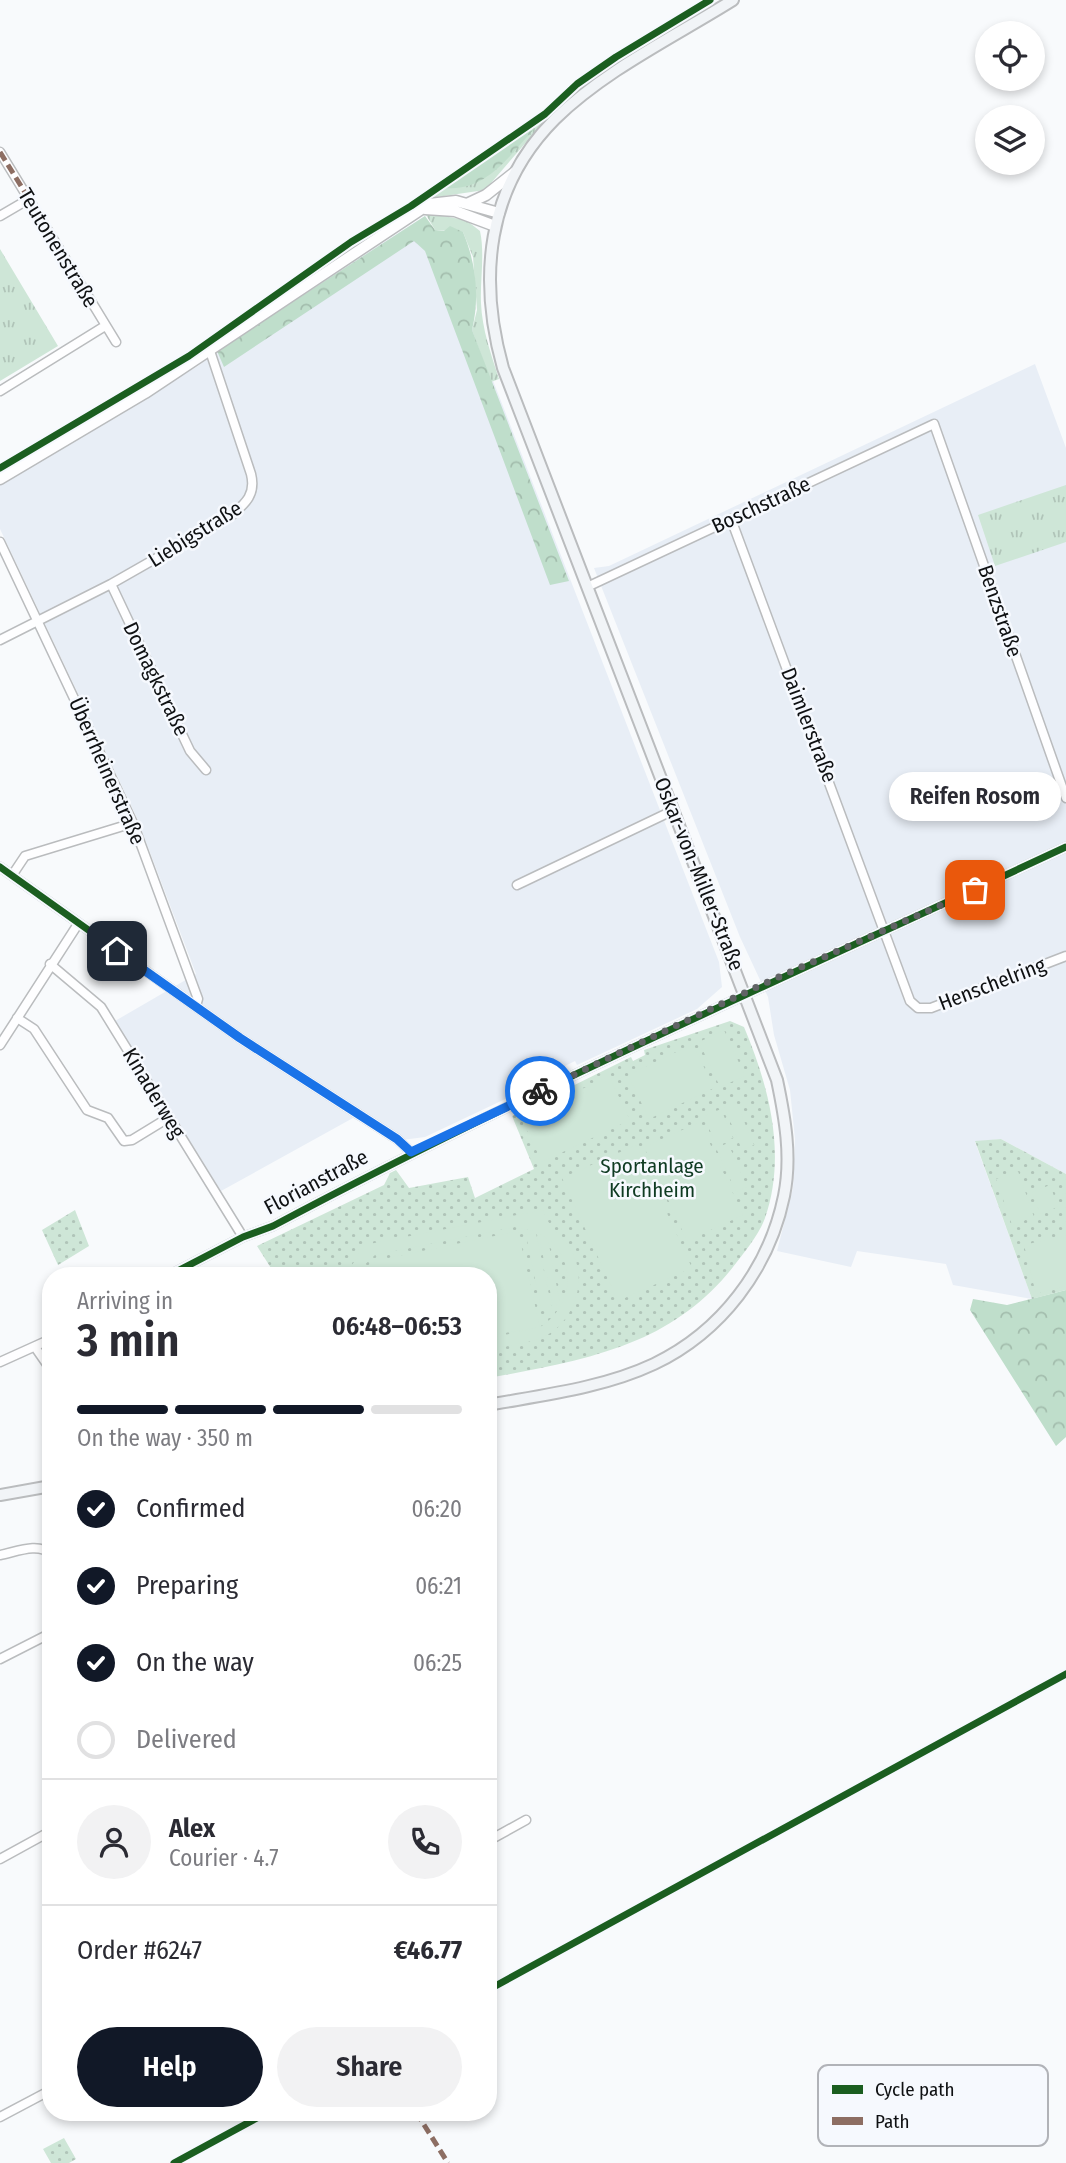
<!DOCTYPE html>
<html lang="en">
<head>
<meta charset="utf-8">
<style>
  :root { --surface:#fff; --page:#f2f2f3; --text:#2b2b33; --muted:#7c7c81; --line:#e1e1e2; --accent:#111827 }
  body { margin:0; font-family:"Fira Sans Condensed",sans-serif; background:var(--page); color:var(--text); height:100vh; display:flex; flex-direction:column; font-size:26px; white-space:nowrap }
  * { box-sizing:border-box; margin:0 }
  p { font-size:23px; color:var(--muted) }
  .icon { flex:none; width:38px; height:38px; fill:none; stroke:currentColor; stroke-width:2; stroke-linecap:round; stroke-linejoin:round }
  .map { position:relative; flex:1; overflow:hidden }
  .sheet { position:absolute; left:42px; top:1267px; width:455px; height:854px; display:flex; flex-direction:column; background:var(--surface); border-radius:28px; box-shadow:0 4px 10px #0003 }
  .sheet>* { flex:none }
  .fabs { position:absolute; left:975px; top:21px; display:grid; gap:14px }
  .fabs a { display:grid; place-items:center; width:70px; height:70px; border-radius:50%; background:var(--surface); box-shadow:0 4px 10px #0003; font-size:35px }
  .pin { position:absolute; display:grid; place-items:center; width:60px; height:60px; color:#fff; margin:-30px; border-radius:14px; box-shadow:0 4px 10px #0006 }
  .courier { position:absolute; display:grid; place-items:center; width:70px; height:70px; margin:-35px; border:5px solid #1a73e8; border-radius:50%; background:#fff; color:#222; box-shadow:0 2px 9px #0007 }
  .bubble { position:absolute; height:49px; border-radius:24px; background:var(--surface); box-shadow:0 4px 10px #0003; font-size:23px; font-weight:600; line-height:49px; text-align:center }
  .headline em { font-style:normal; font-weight:600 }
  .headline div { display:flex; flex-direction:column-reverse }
  .headline { display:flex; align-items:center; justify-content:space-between; height:119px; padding:0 35px }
  h1 { font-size:46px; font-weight:600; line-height:52px }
  .bar { display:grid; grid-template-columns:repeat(4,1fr); gap:10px 7px; align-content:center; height:84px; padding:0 35px }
  .bar i { height:9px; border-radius:5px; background:var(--line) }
  .bar .on { background:var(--accent) }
  .bar p { grid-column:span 4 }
  .line { display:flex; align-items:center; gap:18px; padding:0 35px; border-top:2px solid var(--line) }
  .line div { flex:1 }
  .round { display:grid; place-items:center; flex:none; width:74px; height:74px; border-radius:37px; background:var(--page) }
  ol { padding:0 35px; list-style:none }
  li { display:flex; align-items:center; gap:21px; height:77px }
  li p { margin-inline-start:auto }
  li .icon { padding:7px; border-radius:50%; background:var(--accent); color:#fff; stroke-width:4 }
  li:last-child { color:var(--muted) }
  li i { width:38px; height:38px; border:4px solid var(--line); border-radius:50% }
  .action { display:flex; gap:14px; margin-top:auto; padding:14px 35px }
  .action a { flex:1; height:80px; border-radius:42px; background:var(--accent); color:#fff; font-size:28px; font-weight:600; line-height:80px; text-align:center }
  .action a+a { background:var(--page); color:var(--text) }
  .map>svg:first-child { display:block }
  .built { fill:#e8eef6 }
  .grass { fill:url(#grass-tufts) }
  .forest { fill:url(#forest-crowns) }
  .park { fill:url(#park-dots) }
  .garden { fill:#cee6d7 }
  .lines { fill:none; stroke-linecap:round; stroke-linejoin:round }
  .minor-casing { stroke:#babcbe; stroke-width:11 }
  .tertiary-casing { stroke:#babcbe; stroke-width:13 }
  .secondary-casing { stroke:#babcbe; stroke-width:14 }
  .minor { stroke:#fefeff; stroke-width:8 }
  .tertiary { stroke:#fefeff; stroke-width:10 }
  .secondary { stroke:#f1f4f7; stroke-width:10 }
  .quiet { stroke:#8d6e63; stroke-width:5; stroke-dasharray:10 5; stroke-linecap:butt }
  .cycleway-casing { stroke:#f6f9fe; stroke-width:11 }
  .cycleway { stroke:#1b5e20; stroke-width:7 }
  .done { stroke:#616365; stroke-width:7; stroke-dasharray:0 12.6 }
  .route { stroke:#1a73e8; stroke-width:9 }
  .labels { text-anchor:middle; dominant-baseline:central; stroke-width:5; stroke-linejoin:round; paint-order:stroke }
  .street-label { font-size:21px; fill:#0f1113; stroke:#f6f9fe }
  .park-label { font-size:21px; fill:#0f3b22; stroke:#f6f9fe }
  .key { fill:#f6f9fe; stroke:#b1b3b8; stroke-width:2 }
  .key-label { font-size:19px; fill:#0f1113 }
</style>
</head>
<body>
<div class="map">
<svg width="1066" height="2163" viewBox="0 0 1066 2163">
  <defs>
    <pattern id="grass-tufts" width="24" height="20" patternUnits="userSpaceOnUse" patternTransform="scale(1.75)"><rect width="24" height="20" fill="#cee6d7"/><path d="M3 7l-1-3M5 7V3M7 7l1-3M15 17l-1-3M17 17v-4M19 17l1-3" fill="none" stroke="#b0c4b8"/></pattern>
    <pattern id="forest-crowns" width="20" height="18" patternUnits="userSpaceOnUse" patternTransform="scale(1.75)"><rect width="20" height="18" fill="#bfdecb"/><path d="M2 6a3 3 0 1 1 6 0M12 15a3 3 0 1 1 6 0" fill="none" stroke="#a3bdad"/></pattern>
    <pattern id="park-dots" width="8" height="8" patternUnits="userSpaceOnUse" patternTransform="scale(1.75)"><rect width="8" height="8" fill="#cee6d7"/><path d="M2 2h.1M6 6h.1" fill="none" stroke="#b0c4b8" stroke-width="1.8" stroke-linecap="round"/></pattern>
  </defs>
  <rect width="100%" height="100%" fill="#f8fafc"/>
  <path class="built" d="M425 216 457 288 719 962 722 987 697 1009 577 1065 575 1061 563 1067 564 1071 425 1137 394 1141 353 1118 221 1191 115 1021 196 974 137 818 0 529V485L198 366 247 329Z
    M1035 364 1066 448V1174L1001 1139 975 1142 1032 1299 953 1285 946 1264 857 1251 851 1267 777 1251 793 1188 795 1139 790 1090 774 1035 768 997 740 937 594 568 609 566Z"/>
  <path class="grass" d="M547 118 485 190 430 198 538 122Z
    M425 213 466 220 480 231C485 254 480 279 481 303 482 329 491 354 499 379L491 382 472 330 477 310 473 257 463 232 435 230Z
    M0 249 58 346 0 381Z
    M1066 485V542L995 566 978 515Z"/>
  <path class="forest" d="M528 129H534C509 156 486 192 445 188Z
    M425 216 435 230 444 231 450 226 463 232C476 263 480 297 472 330L569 581 550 585 425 251 414 241 224 367 217 351Z
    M1066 1290V1437L1056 1446 970 1310 973 1299 1007 1305Z"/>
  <path class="park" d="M730 1021 744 1027C769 1086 787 1155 765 1218 759 1235 744 1252 733 1267 709 1298 674 1325 637 1340 590 1360 538 1369 488 1378V1276H276L257 1246 384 1185 390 1173 396 1170 409 1188 468 1177 475 1198 534 1169 512 1116 631 1057 633 1061 645 1055 644 1050Z
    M1001 1139 1066 1174V1290L1032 1299 975 1141Z
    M75 1210 89 1246 58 1265 42 1230Z
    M64 2138 76 2159 69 2163H51L43 2149Z"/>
  <path class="garden" d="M724 1030 745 1076 720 1087 699 1042Z
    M693 1044 714 1088 649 1119 628 1075Z
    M609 1076 630 1120 542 1162 521 1118Z
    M736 1102 754 1145 742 1150 724 1106Z
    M721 1109 733 1138 716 1145 704 1116Z
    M700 1122 743 1215 687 1241 644 1147Z
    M728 1143 747 1187 736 1192 716 1148Z
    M636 1145 692 1268 618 1301 562 1178Z
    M1018 1171 1034 1217 1012 1225 996 1179Z
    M1050 1185 1058 1207 1040 1214 1032 1192Z
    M543 1210C551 1233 564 1235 573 1254 587 1282 574 1320 547 1335 529 1344 507 1346 488 1349V1339L539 1327 488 1336V1276H377L374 1261 518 1231 540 1327C572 1308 578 1263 548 1239L560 1304 553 1306 540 1241 548 1239 537 1232 515 1227 375 1255 353 1276H343L358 1257 359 1246Z
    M536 1233 553 1314 546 1316 544 1309H541L526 1235Z
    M1066 1235V1286L1036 1294 1024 1245Z"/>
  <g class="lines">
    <defs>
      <path id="minor" d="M0 152 116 342
        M0 216 29 199
        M0 391 105 326
        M731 519 910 1001 918 1008H931L1066 956
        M0 542 133 823 198 999 196 1006
        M111 584 190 751 206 770
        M587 587 934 424 1066 798
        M0 640 111 584 232 515C246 503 256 494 251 474L210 351
        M0 867 240 1038 397 1139 411 1152
        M13 874 25 856 133 823
        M517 885 674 810
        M50 964 101 1007 243 1237
        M17 1018 34 1029 87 1110 108 1118 124 1141 132 1140 168 1118
        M0 1045 78 924
        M168 1276 243 1237 273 1226C532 1088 800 971 1066 847
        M35 1347 51 1370
        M0 1362 51 1339
        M0 1555C16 1552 38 1542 51 1554
        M0 1659 51 1633
        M488 1841 526 1820
        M0 1859 51 1831
        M0 2117 51 2090"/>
      <path id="tertiary" d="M469 203 486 195 515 172
        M425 209 455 211 495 226
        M0 479 145 393 429 204 456 201 499 213"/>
      <path id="secondary" d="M488 1405C543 1395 603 1388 654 1364 721 1332 769 1269 784 1196 792 1157 785 1118 777 1080L503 368C478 279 486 188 555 119 605 70 674 37 733 0
        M0 1495 51 1486"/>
    </defs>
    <use href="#minor" class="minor-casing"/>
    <use href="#tertiary" class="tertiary-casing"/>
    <use href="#secondary" class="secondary-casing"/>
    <use href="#minor" class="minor"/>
    <use href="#tertiary" class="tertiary"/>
    <use href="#secondary" class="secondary"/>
    <path class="quiet" d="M0 152 29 199
      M44 1659 51 1656
      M416 2112 448 2163"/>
    <defs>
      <path id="cycleway" d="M0 468 189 356 351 242 411 206 545 114 577 84 616 57 710 0
        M0 867 240 1038 397 1139 411 1152
        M168 1276 243 1237 273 1226C532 1088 800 971 1066 847
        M488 1990 1066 1674
        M174 2163 268 2112"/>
    </defs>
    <use href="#cycleway" class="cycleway-casing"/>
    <use href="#cycleway" class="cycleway"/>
  </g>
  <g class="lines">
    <path class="done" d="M540 1091 761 985 975 890"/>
    <path class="route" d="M117 951 240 1038 397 1139 411 1152 540 1091"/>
  </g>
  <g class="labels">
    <g class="street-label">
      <text transform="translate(58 248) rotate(59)">Teutonenstraße</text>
      <text transform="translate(761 505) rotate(-25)">Boschstraße</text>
      <text transform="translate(195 534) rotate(-32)">Liebigstraße</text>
      <text transform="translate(1000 611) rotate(71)">Benzstraße</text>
      <text transform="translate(156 679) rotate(64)">Domagkstraße</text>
      <text transform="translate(809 725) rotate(69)">Daimlerstraße</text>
      <text transform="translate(107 771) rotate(66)">Überrheinerstraße</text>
      <text transform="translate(699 874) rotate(68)">Oskar-von-Miller-Straße</text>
      <text transform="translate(992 984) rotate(-21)">Henschelring</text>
      <text transform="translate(154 1093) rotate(59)">Kinaderweg</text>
      <text transform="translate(316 1182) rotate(-28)">Florianstraße</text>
    </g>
    <g class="park-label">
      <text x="652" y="1166">Sportanlage<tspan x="652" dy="24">Kirchheim</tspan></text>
    </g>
  </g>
  <rect x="818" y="2065" width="230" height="81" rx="10" class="key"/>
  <rect x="832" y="2085" width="31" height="9" fill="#1b5e20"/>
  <rect x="832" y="2117" width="31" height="8" fill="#8d6e63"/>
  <g class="key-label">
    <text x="875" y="2096">Cycle path</text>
    <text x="875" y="2128">Path</text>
  </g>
</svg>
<div class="fabs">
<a><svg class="icon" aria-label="locate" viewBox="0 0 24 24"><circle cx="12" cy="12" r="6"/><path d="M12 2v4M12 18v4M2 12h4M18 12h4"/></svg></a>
<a><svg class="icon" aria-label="layers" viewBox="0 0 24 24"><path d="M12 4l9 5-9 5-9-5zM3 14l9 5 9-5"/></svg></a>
</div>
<div class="pin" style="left:975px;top:890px;background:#ea580c"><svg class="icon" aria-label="bag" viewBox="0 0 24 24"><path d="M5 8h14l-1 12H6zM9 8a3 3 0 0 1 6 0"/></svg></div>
<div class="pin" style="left:117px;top:951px;background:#1f2937"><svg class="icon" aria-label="home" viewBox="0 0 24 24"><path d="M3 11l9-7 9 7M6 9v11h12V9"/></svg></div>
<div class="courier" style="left:540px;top:1091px"><svg class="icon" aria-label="bike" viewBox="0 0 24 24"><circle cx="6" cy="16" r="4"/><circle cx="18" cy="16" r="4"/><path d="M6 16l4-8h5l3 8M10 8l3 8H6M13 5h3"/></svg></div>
<div class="bubble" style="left:889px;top:772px;width:172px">Reifen Rosom</div>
<section class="sheet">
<div class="headline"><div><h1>3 min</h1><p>Arriving in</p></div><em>06:48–06:53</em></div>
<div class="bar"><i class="on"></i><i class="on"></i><i class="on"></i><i></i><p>On the way · 350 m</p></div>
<ol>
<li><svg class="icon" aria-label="check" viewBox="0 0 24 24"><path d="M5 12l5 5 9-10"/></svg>Confirmed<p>06:20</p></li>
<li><svg class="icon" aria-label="check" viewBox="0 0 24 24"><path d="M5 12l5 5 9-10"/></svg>Preparing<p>06:21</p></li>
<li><svg class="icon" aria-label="check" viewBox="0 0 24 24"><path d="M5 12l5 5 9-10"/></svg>On the way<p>06:25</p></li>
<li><i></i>Delivered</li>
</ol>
<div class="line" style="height:126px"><a class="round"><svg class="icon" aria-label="person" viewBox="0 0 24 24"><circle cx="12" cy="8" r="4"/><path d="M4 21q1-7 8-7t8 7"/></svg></a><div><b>Alex</b><p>Courier · 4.7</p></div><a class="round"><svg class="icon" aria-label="phone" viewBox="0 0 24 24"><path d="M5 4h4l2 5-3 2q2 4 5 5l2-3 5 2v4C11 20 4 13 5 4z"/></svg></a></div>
<div class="line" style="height:91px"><div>Order #6247</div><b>€46.77</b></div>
<div class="action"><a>Help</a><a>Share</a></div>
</section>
</div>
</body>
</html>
